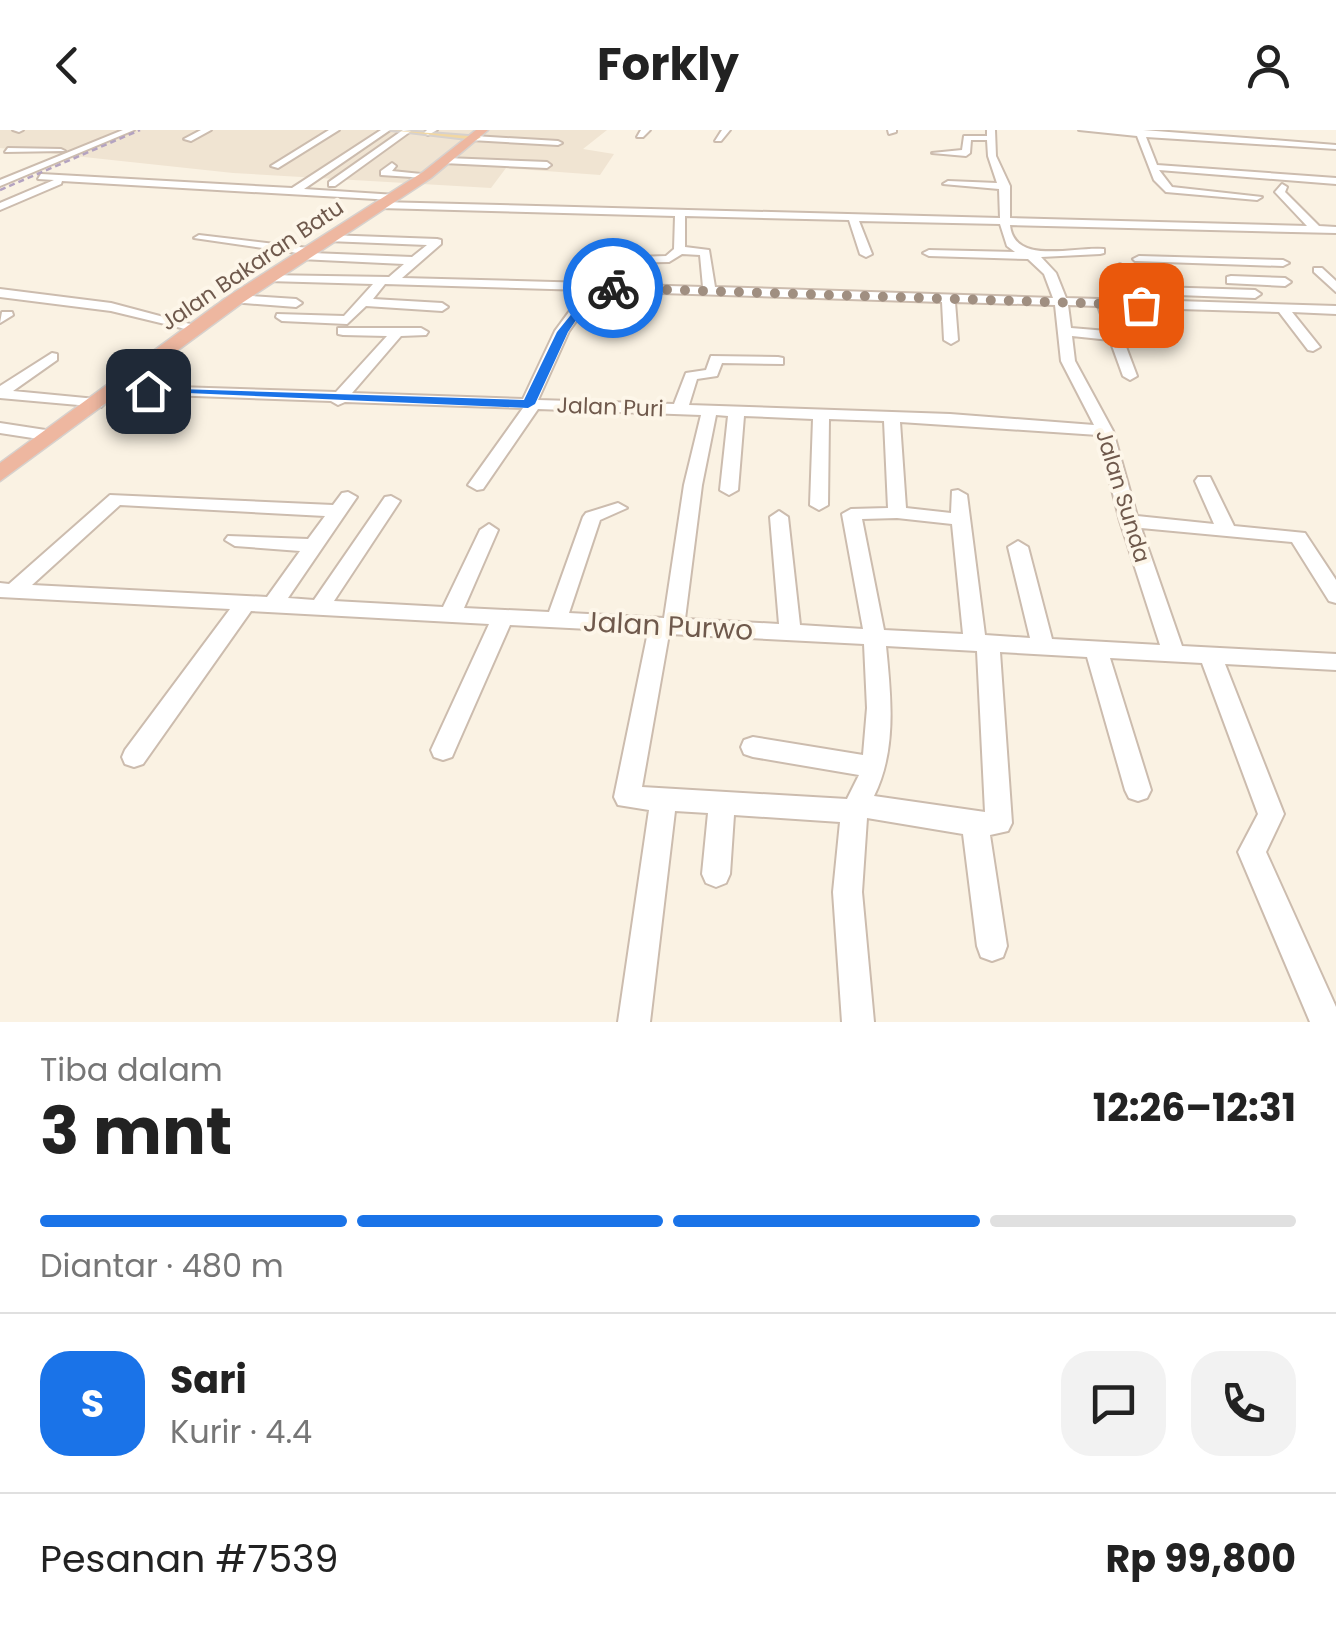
<!DOCTYPE html>
<html lang="id">
<head>
<meta charset="utf-8">
<style>
  :root { --surface:#fff; --page:#f2f2f2; --text:#222; --muted:#767676; --line:#e0e0e0; --accent:#1a73e8 }
  body { margin:0; font-family:Poppins,sans-serif; background:var(--page); color:var(--text); height:100vh; display:flex; flex-direction:column; font-size:38px; white-space:nowrap }
  * { box-sizing:border-box; margin:0 }
  p { font-size:32px; color:var(--muted) }
  .icon { flex:none; width:55px; height:55px; fill:none; stroke:currentColor; stroke-width:2; stroke-linecap:round; stroke-linejoin:round }
  .map { position:relative; height:892px; overflow:hidden }
  .drawer { display:flex; flex-direction:column; background:var(--surface); flex:1 }
  .drawer>* { flex:none }
  .pin { position:absolute; display:grid; place-items:center; width:85px; height:85px; color:#fff; margin:-42px; border-radius:20px; box-shadow:0 5px 15px #0006 }
  .courier { position:absolute; display:grid; place-items:center; width:100px; height:100px; margin:-50px; border:8px solid #1a73e8; border-radius:50%; background:#fff; color:#222; box-shadow:0 2px 12px #0007 }
  .overview em { font-style:normal; font-weight:700 }
  .overview div { display:flex; flex-direction:column-reverse }
  .overview { display:flex; align-items:center; justify-content:space-between; height:170px; padding:0 40px }
  h1 { font-size:65px; font-weight:700; line-height:75px }
  .bar { display:grid; grid-template-columns:repeat(4,1fr); gap:15px 10px; align-content:center; height:120px; padding:0 40px }
  .bar i { height:12px; border-radius:8px; background:var(--line) }
  .bar .selected { background:var(--accent) }
  .bar p { grid-column:span 4 }
  .line { display:flex; align-items:center; gap:25px; padding:0 40px; border-top:2px solid var(--line) }
  .line div { flex:1 }
  .round { display:grid; place-items:center; flex:none; width:105px; height:105px; border-radius:30px; background:var(--page) }
  header { display:flex; justify-content:space-between; align-items:center; height:130px; padding:0 40px; background:var(--surface); font-size:45px; font-weight:700 }
  .map>svg:first-child { display:block }
  .residential { fill:#f0e4d2 }
  .lines { fill:none; stroke-linecap:round; stroke-linejoin:round }
  .minor-casing { stroke:#ccbcae; stroke-width:4 }
  .major-casing { stroke:#d7d1cd; stroke-width:4 }
  .highway-casing { stroke:#d7d1cd; stroke-width:3 }
  .minor { fill:#fff; fill-rule:evenodd }
  .major { fill:#f2d7a1; fill-rule:evenodd }
  .highway { fill:#eeb7a0; fill-rule:evenodd }
  .rail { stroke:#b4a3c1; stroke-width:2.5; stroke-dasharray:6 4; stroke-linecap:butt }
  .route { fill:#1a73e8 }
  .done { stroke:#a08f81; stroke-width:10; stroke-dasharray:0 18 }
  .labels { text-anchor:middle; dominant-baseline:central; stroke-width:8; stroke-linejoin:round; paint-order:stroke }
  .far-street-label { font-size:22px; fill:#6f594c; stroke:#fdf6e9 }
  .street-label { font-size:28px; fill:#6f594c; stroke:#fdf6e9 }
</style>
</head>
<body>
<header><svg class="icon" aria-label="back" viewBox="0 0 24 24"><path d="M15 5l-7 7 7 7"/></svg>Forkly<svg class="icon" aria-label="person" viewBox="0 0 24 24"><circle cx="12" cy="8" r="4"/><path d="M4 21q1-7 8-7t8 7"/></svg></header>
<div class="map">
<svg width="1336" height="892" viewBox="0 0 1336 892">
  <rect width="100%" height="100%" fill="#faf2e3"/>
  <path class="residential" d="M0 0H607L583 19 614 24 600 45 506 38 491 58 233 43 0 18Z"/>
  <g class="lines">
    <defs>
      <path id="minor" d="M13 0H23L19 2Z
        M123 0H134L0 56V50Z
        M201 0H211L191 11 184 9Z
        M329 0H339L278 38 271 36Z
        M381 0H390L304 59 396 65 393 70 62 51 61 54 0 80V73L54 50 38 49 41 44 292 58Z
        M403 0 411 1 335 56H329V52Z
        M427 0H437L428 5 424 3Z
        M641 0H650L643 7H637Z
        M722 0H730L721 11H715Z
        M888 0H896V2L889 4Z
        M987 0H995L996 26 1010 56V88L1307 96 1275 62 1282 54 1287 57 1285 62 1319 96 1336 97V103L1010 95C1014 136 1075 116 1104 119V123L1100 124 1041 127 1056 143 1066 168 1132 170 1114 137 1120 134 1126 137 1145 170 1336 176V184L1292 182 1320 217 1313 221 1308 220 1279 182 1111 177 1137 246 1130 250 1123 246 1110 210 1072 206 1075 231 1113 301 1137 386 1214 394 1195 351 1198 347H1210L1234 396 1305 403 1336 450V473L1329 471 1292 412 1141 398 1182 516 1336 524V540L1225 534 1284 684 1266 722 1336 877V892H1310L1238 722 1258 684 1202 533 1110 528 1151 660 1147 668 1138 671 1129 668 1125 660 1087 527 1000 522 1012 693 1008 701 990 705 1007 816 1003 827 992 831 981 827 977 816 963 704 867 688 862 762 874 892H842L833 762 840 692 734 685 730 744 726 753 716 757 706 753 702 744 708 683 675 681 650 892H618L649 680 618 675 614 667 648 502 510 495 455 620 452 627 443 630 434 627 431 620 489 494 251 481 143 634 134 637 125 634 122 627 125 620 230 479 0 467V453L9 454 110 365 333 375 342 363 348 362 357 367 288 468 314 470 385 367 391 366 400 371 334 471 443 477 480 400 489 394 498 400 464 478 549 482 583 387 586 383 618 373 627 378 600 390 569 483 664 488 684 355 701 285 538 279 483 359 477 360 468 355 523 278 345 272 338 275 331 271 114 263 107 259 114 255 336 262 387 206 343 205 338 204V198H421L428 202 426 205 401 206 352 263 523 269 555 201 585 160 385 154 373 169 442 173 448 177 442 181 366 176 347 194 282 191 276 187 277 184 344 186 373 154 268 151 262 147 264 145 389 147 404 134 300 129 294 126 298 123 194 108 199 105 308 118 312 119V123L412 127 427 115 328 111 323 108 328 105 437 109 441 110V114L402 148 590 153 609 128 666 126 674 119 675 86 380 78 375 75 380 72 1000 88 999 59 943 54 948 51 997 53 988 26 987 10H971L970 23 966 26 932 23 962 20 964 6H987ZM685 86 849 90 860 124 866 127 872 124 859 91 1000 94 1007 116 1015 122 929 120 923 123 929 126 1028 129 1044 144 1053 168 715 157 709 120 685 117ZM682 124 700 125 703 157 602 154 616 133 669 132ZM597 161 942 172 944 210 951 214 958 210 955 172 1055 175 1061 231 1094 295 950 284 689 275 697 249 717 246 722 233 783 234V228L778 227 711 226 706 240 686 243 674 274 538 270 569 201ZM1068 175 1098 176 1107 201 1071 198ZM716 285 728 286 720 360 729 365 738 360 744 286 813 289 810 375 819 380 828 375 829 289 884 291 888 378 851 379 842 384 863 499 800 495 788 387 779 381 770 387 779 494 685 489 702 355ZM900 292 1098 305 1120 391 1160 515 1052 509 1028 417 1018 411 1008 417 1030 508 985 505 967 365 958 360 952 361 951 383 906 378ZM120 375 325 386 308 409 228 406 225 410 235 416 300 421 267 467 32 455ZM897 388 952 394 963 504 884 500 862 389ZM669 504 864 514 867 578 863 625 753 607 744 610 741 617 744 624 753 627 859 645 847 669 642 657ZM886 516 977 521 985 682 874 666C897 620 891 566 886 516Z
        M1079 0H1143L1336 15V19L1146 7 1157 35 1336 48V54L1159 40 1172 57 1262 67 1257 70 1166 62 1154 50 1137 6Z
        M474 6 558 11 562 13 558 15 471 10Z
        M8 18 61 19 65 21 5 22Z
        M446 28 547 32 551 35 547 38 443 33Z
        M392 33 396 36 392 41 431 45 427 48 381 45V41Z
        M1139 126 1283 130 1289 133 1283 136 1135 131 1133 129Z
        M1314 138H1322L1336 151V162L1314 142Z
        M1231 146 1285 148 1291 152 1285 156 1227 153V147Z
        M1157 157 1255 160 1261 164 1255 168 1153 164 1151 161Z
        M0 159 111 173 205 198 198 202 111 181 0 167Z
        M236 165 296 169 302 173 296 177 232 172V166Z
        M2 182H12L13 185 0 193Z
        M52 223 57 224V230L13 261 96 269 104 274 101 277 0 268V256Z
        M0 293 52 301 60 306 52 311 0 303Z"/>
      <path id="major" d="M391 0 481 7 476 10Z"/>
      <path id="highway" d="M476 0H488L431 48 242 173 0 351V333L230 165 423 42Z"/>
    </defs>
    <use href="#minor" class="minor-casing"/>
    <use href="#major" class="major-casing"/>
    <use href="#highway" class="highway-casing"/>
    <use href="#minor" class="minor"/>
    <use href="#major" class="major"/>
    <use href="#highway" class="highway"/>
    <path class="rail" d="M0 60 140 0"/>
  </g>
  <path class="route" d="M595 155 618 158 593 165 568 202 535 274 528 278 142 261 148 258 524 270 557 202Z"/>
  <g class="lines">
    <path class="done" d="M613 158 1141 175"/>
  </g>
  <g class="labels">
    <g class="far-street-label">
      <text transform="translate(252 135) rotate(-34)">Jalan Bakaran Batu</text>
      <text transform="translate(610 277) rotate(2)">Jalan Puri</text>
      <text transform="translate(1123 366) rotate(73)">Jalan Sunda</text>
    </g>
    <g class="street-label">
      <text transform="translate(668 496) rotate(3)">Jalan Purwo</text>
    </g>
  </g>
</svg>
<div class="pin" style="left:1141px;top:175px;background:#ea580c"><svg class="icon" aria-label="bag" viewBox="0 0 24 24"><path d="M5 8h14l-1 12H6zM9 8a3 3 0 0 1 6 0"/></svg></div>
<div class="pin" style="left:148px;top:261px;background:#1f2937"><svg class="icon" aria-label="home" viewBox="0 0 24 24"><path d="M3 11l9-7 9 7M6 9v11h12V9"/></svg></div>
<div class="courier" style="left:613px;top:158px"><svg class="icon" aria-label="bike" viewBox="0 0 24 24"><circle cx="6" cy="16" r="4"/><circle cx="18" cy="16" r="4"/><path d="M6 16l4-8h5l3 8M10 8l3 8H6M13 5h3"/></svg></div>
</div>
<section class="drawer">
<div class="overview"><div><h1>3 mnt</h1><p>Tiba dalam</p></div><em>12:26–12:31</em></div>
<div class="bar"><i class="selected"></i><i class="selected"></i><i class="selected"></i><i></i><p>Diantar · 480 m</p></div>
<div class="line" style="height:180px"><b class="round" style="background:var(--accent);color:#fff">S</b><div><b>Sari</b><p>Kurir · 4.4</p></div><a class="round"><svg class="icon" aria-label="chat" viewBox="0 0 24 24"><path d="M4 5h16v11H9l-5 4z"/></svg></a><a class="round"><svg class="icon" aria-label="phone" viewBox="0 0 24 24"><path d="M5 4h4l2 5-3 2q2 4 5 5l2-3 5 2v4C11 20 4 13 5 4z"/></svg></a></div>
<div class="line" style="height:130px"><div>Pesanan #7539</div><b>Rp 99,800</b></div>
</section>
</body>
</html>
